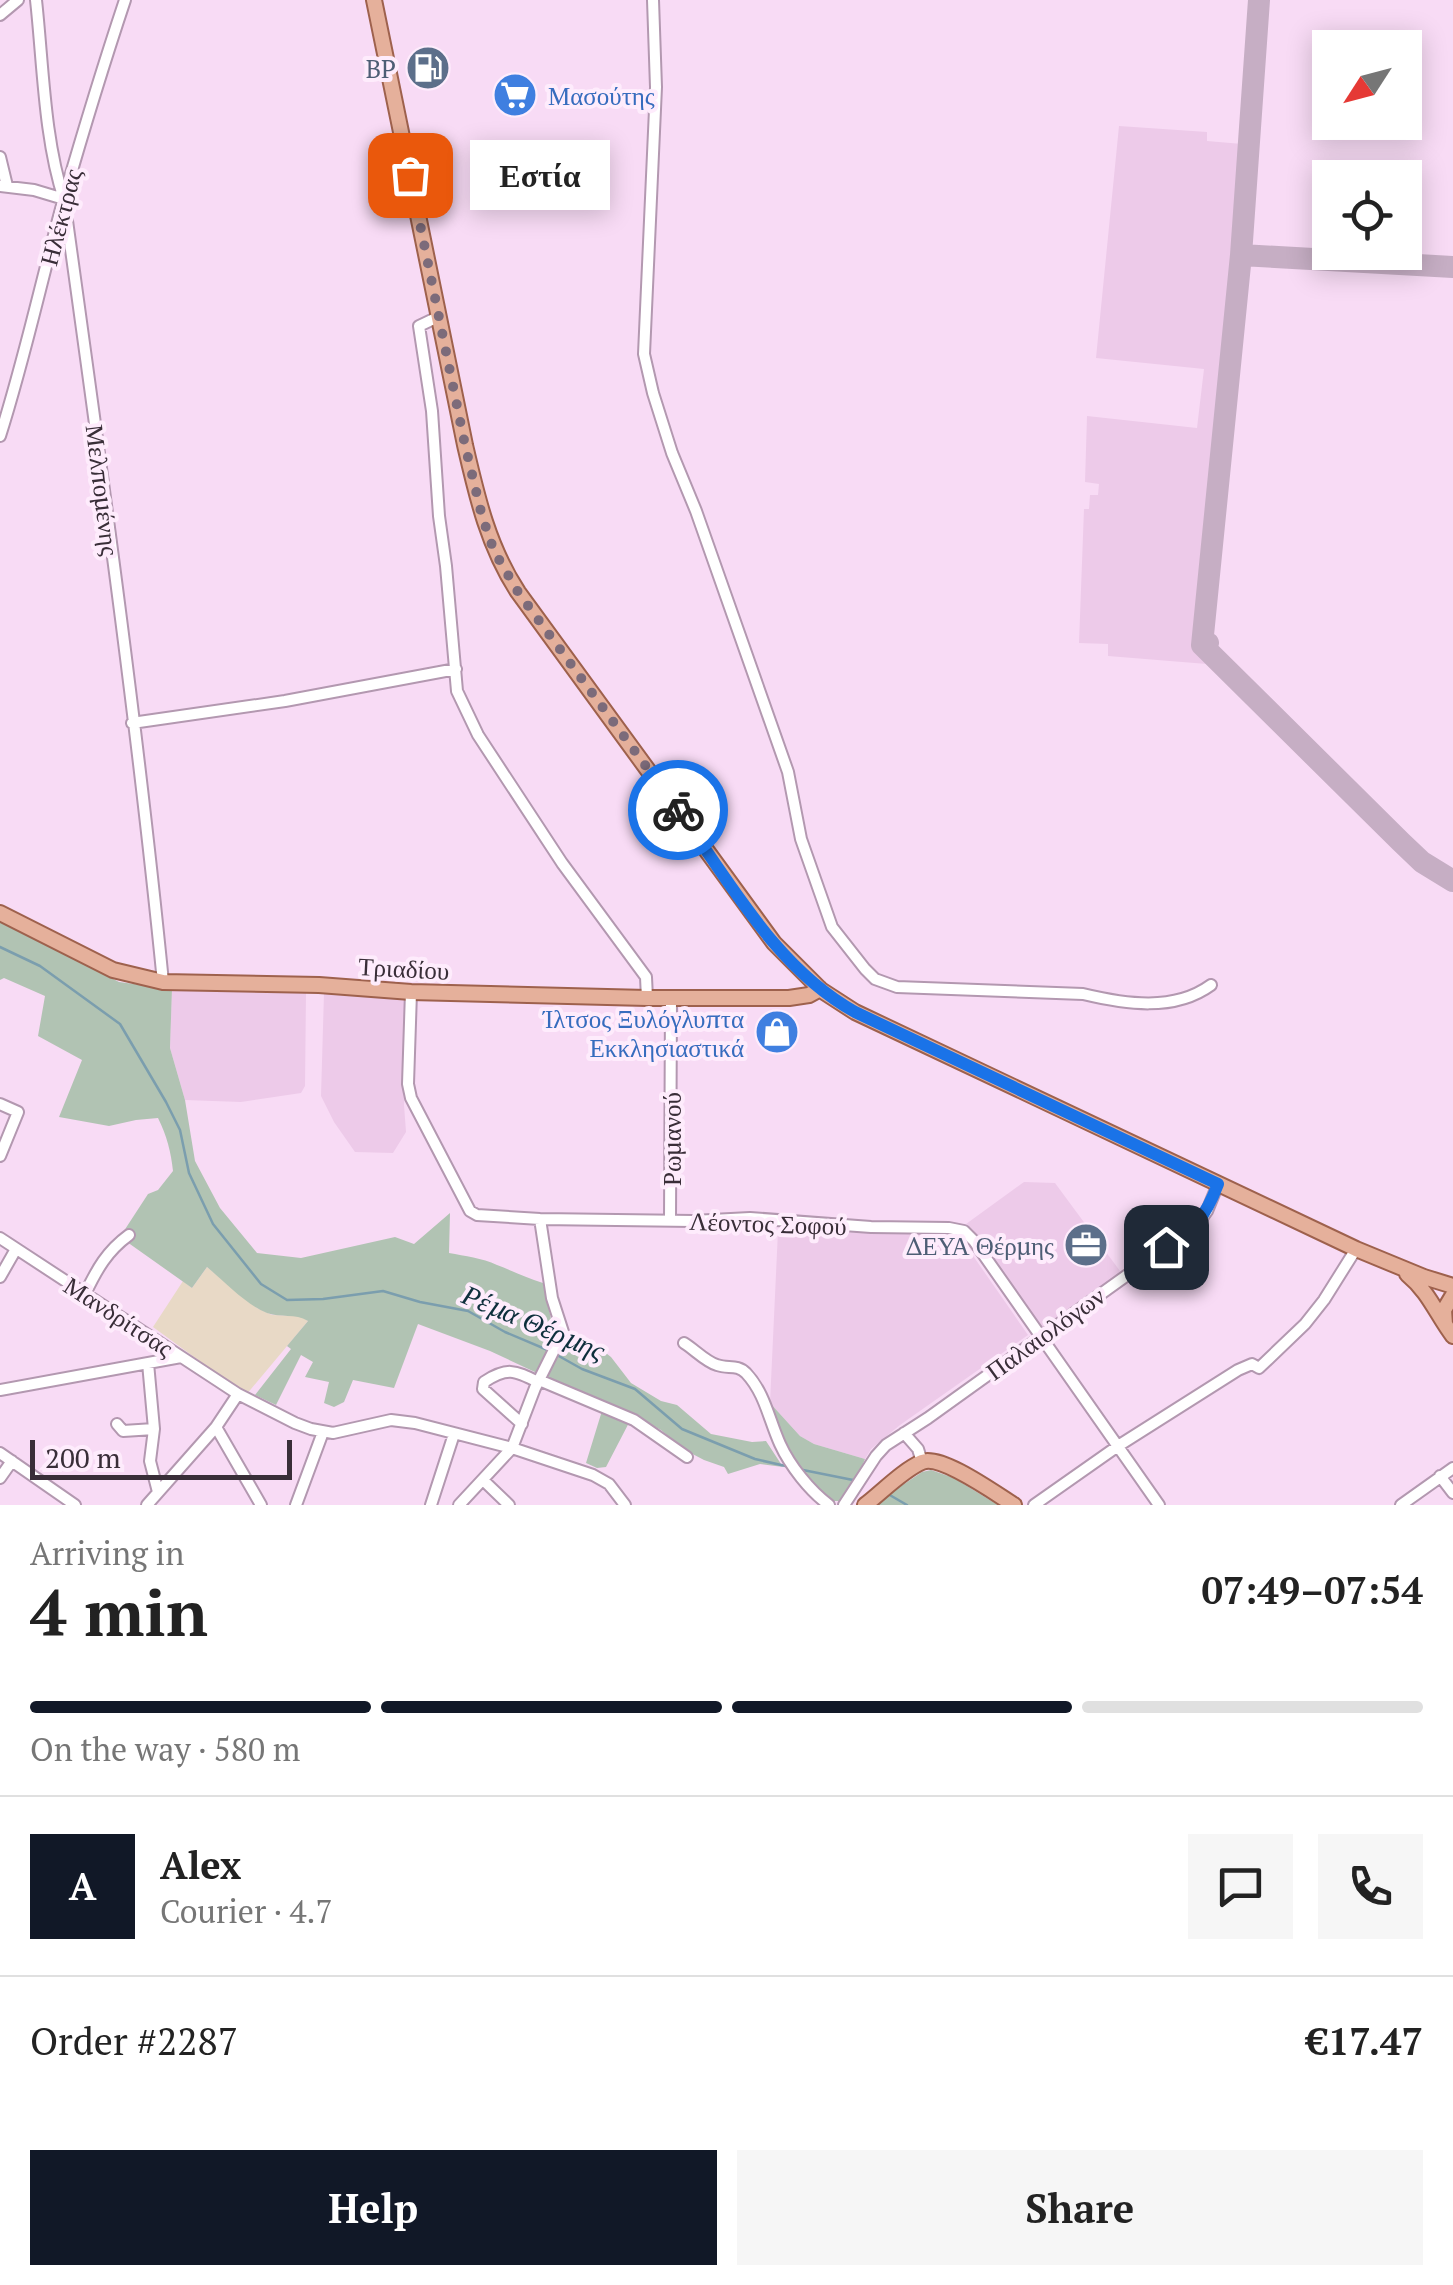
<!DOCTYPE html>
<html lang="en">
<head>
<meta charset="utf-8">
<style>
  :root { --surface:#fff; --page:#f6f6f6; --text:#222; --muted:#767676; --line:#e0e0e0; --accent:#111827 }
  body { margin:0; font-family:"PT Serif",serif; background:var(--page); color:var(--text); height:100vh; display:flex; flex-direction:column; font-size:38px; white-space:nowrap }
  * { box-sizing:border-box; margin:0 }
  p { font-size:32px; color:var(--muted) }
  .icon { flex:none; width:55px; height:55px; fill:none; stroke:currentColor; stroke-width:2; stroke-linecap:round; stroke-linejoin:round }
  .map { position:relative; height:1505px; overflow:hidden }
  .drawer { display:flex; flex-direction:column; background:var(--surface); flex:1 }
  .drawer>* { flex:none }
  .needle { width:65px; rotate:234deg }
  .fabs { position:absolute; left:1312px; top:30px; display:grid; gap:20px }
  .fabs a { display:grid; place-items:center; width:110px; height:110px; border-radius:0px; background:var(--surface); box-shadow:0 5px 25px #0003; font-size:50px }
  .scale { position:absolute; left:30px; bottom:25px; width:262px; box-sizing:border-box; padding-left:10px; border:5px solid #392e38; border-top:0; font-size:28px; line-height:35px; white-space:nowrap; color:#392e38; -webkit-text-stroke:8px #feecfc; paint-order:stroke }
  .pin { position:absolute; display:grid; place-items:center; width:85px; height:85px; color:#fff; margin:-42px; border-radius:20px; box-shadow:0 5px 15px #0006 }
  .courier { position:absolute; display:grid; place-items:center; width:100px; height:100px; margin:-50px; border:8px solid #1a73e8; border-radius:50%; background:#fff; color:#222; box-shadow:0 2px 12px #0007 }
  .bubble { position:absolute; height:70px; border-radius:0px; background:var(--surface); box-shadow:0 5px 25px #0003; font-size:32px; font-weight:600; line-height:70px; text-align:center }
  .head em { font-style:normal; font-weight:600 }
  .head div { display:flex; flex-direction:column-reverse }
  .head { display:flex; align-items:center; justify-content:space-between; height:170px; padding:0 30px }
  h1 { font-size:65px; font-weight:600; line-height:75px }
  .bar { display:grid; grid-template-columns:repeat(4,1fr); gap:15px 10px; align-content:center; height:120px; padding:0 30px }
  .bar i { height:12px; border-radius:8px; background:var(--line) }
  .bar .on { background:var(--accent) }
  .bar p { grid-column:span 4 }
  .line { display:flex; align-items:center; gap:25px; padding:0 30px; border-top:2px solid var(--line) }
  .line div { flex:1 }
  .round { display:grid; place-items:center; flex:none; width:105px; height:105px; border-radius:0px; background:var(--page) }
  .action { display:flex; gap:20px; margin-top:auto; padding:20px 30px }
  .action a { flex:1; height:115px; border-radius:0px; background:var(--accent); color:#fff; font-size:40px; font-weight:600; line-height:115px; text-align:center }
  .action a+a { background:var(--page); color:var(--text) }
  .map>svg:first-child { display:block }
  .built { fill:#edcae9 }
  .education { fill:#e8d9c6 }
  .green { fill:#b1c3b3 }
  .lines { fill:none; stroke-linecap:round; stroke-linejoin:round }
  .stream { stroke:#7b9eae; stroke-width:2.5 }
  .taxiway { stroke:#c6aec4; stroke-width:22 }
  .minor-casing { stroke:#b398b0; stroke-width:14 }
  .major-casing { stroke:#9e614d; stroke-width:18 }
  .minor { stroke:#fff; stroke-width:10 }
  .major { stroke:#e5b09b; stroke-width:14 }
  .done { stroke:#7c6b7a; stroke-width:10; stroke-dasharray:0 18 }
  .route { stroke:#1a73e8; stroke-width:12 }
  .labels { text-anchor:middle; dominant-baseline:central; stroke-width:8; stroke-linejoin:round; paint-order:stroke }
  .service-label { font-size:25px; fill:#4e5e75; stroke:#feecfc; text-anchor:end }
  .shop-label { font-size:25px; fill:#366cbe; stroke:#feecfc; text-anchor:start }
  .street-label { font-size:25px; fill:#392e38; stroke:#feecfc }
  .water-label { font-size:28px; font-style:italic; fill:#0e2f3c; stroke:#feecfc }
</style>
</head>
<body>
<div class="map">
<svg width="1453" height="1505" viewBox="0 0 1453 1505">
  <rect width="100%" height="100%" fill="#f8dbf5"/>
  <path class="built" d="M1119 126 1207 132V141L1254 145 1207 664 1108 656V644L1079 643 1084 509H1089L1090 495H1098L1099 484 1085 482 1087 416 1197 428 1204 369 1096 358Z
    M172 989 306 993 305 1086 301 1093 241 1102 185 1100 170 1048Z
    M324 993 407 997 404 1105 406 1132 393 1153 355 1152 334 1122 321 1096Z
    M1024 1182 1055 1183 1120 1271 1112 1282 1044 1330 973 1230 966 1224Z
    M778 1231 953 1234 960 1237 1028 1335 900 1425 871 1449 865 1459 814 1444 800 1436 770 1403Z"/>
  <path class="education" d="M207 1267 257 1308 272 1315 301 1316 308 1321 246 1395 153 1327 183 1281 192 1288Z"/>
  <path class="green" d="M0 920 119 982 172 989 170 1048 185 1100 195 1161 220 1208 257 1253 301 1258 395 1237 414 1244 450 1213 449 1253C465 1256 482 1258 497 1265 513 1271 526 1278 543 1283L556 1341 537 1373 490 1351 418 1324 394 1388 353 1380 344 1402 334 1407 324 1403 329 1382 305 1377 313 1362 301 1355 276 1405 255 1395 291 1349 287 1346 308 1321C295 1313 281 1318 267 1313 245 1304 225 1282 207 1267L192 1288 120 1237 148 1194 158 1190 173 1171C171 1152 167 1136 158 1118L136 1120 109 1126 59 1117 82 1060 38 1036 45 996 4 978 0 980Z
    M565 1336 598 1347 611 1357 631 1383 661 1401 677 1405 711 1434 752 1442 766 1441 783 1467 760 1464 728 1474 724 1467 704 1460 683 1449 661 1430 633 1415 606 1467 597 1468 586 1463 605 1401 545 1376Z
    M770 1403 800 1436 814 1444 865 1459 856 1481 841 1501H832C801 1476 783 1441 770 1403Z
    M931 1470 954 1478 998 1505H873L922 1472Z"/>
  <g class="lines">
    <path class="stream" d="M0 947 40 966 120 1024 166 1102 180 1130 189 1173 213 1224 261 1284 287 1300 323 1299 383 1291 420 1302 468 1311 505 1332 550 1351
      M557 1355 582 1369 635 1389 682 1429 755 1459 790 1467
      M803 1470 853 1480
      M888 1494 907 1505"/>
    <path class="taxiway" d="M1244 257 1241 255 1453 267
      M1208 643 1202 645 1401 842 1422 862 1453 881
      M1202 645 1241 255 1259 0"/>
    <defs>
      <path id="minor" d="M36 0C43 63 44 139 64 199 100 459 137 720 163 982
        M653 0 656 87 644 354 653 393 672 453 696 511 788 772 801 839 832 927 865 969 875 979 897 987 1083 994C1125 1004 1174 1012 1211 985
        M0 15 18 0
        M0 157 7 186
        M0 186 34 190 64 199
        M440 316 419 326 432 411 439 516 446 566 457 691 478 735 562 863 646 977 647 998
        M0 436C25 358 42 277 64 198 83 132 103 66 125 0
        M132 723 285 701 456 669
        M411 992 408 1084 411 1098 470 1211 477 1215 540 1219 693 1221 750 1218 871 1227 949 1228 964 1231 974 1241 1159 1505
        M0 1104 18 1112 0 1156
        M670 1220 671 998
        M0 1238 238 1394 295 1423 311 1429 333 1433 391 1420 415 1423 512 1448 593 1475 609 1484 625 1505
        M0 1277 16 1249
        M85 1294C97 1269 107 1251 129 1235
        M684 1343C694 1349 706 1362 717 1365 728 1369 737 1364 746 1373 765 1393 769 1420 780 1444 790 1466 810 1491 829 1505
        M148 1363 154 1429 150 1461 158 1492
        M539 1380 634 1420 687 1457
        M0 1390 181 1357
        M117 1424 123 1431 154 1429
        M522 1424 483 1389 484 1382C507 1367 514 1370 538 1382
        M216 1427 261 1505
        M904 1433 918 1449 922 1462
        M0 1453 75 1505
        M1440 1476 1453 1493
        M0 1478 12 1461
        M483 1480 509 1505
        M147 1505 216 1427 238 1394
        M296 1505 323 1432
        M431 1505 454 1434
        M459 1505 512 1448 535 1388 563 1332 552 1298 540 1219
        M844 1505 876 1456 886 1445 928 1418 1197 1225 1207 1211 1218 1184
        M1034 1505 1118 1446 1238 1370 1252 1364 1259 1368 1305 1324 1324 1300 1356 1249
        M1401 1505 1453 1468"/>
      <path id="major" d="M374 0 465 445C477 497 488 546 518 592L774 943 821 990 855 1012 1356 1249 1424 1277 1453 1286
        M0 913 113 970 163 982 319 985 411 992 647 998H789L809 995 820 989
        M1407 1274C1429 1292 1437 1315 1453 1336
        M1445 1324 1444 1310 1453 1295
        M865 1505C882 1492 903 1470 922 1462 941 1454 996 1494 1014 1505"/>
    </defs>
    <use href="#minor" class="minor-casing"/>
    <use href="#major" class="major-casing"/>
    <use href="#minor" class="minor"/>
    <use href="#major" class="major"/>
  </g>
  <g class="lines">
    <path class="done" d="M410 175 465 445 482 516 494 551 518 592 678 810"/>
    <path class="route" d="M678 810C730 882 776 968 855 1012L1218 1184C1204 1220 1197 1225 1166 1247"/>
  </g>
  <defs>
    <symbol id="fuel-disc" viewBox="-11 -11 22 22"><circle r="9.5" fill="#5c6f8a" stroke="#feecfc"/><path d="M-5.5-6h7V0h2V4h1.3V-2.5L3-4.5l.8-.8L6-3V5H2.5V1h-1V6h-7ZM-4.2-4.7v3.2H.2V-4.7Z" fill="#fff"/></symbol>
    <symbol id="supermarket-disc" viewBox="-11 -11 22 22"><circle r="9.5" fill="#3f7fe0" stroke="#feecfc"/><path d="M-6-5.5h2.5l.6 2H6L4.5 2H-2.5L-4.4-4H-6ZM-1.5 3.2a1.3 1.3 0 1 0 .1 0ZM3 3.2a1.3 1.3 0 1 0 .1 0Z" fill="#fff"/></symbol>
    <symbol id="shop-disc" viewBox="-11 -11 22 22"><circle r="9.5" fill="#3f7fe0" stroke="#feecfc"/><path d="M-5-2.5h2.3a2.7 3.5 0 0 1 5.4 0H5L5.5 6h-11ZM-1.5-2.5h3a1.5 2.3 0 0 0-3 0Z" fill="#fff"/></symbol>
    <symbol id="office-disc" viewBox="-11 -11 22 22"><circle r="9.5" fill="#5c6f8a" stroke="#feecfc"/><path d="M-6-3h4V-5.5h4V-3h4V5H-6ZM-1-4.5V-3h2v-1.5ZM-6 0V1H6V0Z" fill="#fff"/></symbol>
  </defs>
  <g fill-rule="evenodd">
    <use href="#fuel-disc" x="403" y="43" width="50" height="50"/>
    <use href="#supermarket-disc" x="490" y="70" width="50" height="50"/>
    <use href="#shop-disc" x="752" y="1007" width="50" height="50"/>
    <use href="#office-disc" x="1061" y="1220" width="50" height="50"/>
  </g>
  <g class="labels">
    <g class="service-label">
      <text x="396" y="68">BP</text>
      <text x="1054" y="1245">ΔΕΥΑ Θέρμης</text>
    </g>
    <g class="shop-label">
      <text x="548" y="95">Μασούτης</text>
      <text x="744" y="1018" text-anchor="end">Ίλτσος Ξυλόγλυπτα<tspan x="744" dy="29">Εκκλησιαστικά</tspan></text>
    </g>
    <g class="street-label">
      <text transform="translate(60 217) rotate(-75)">Ηλέκτρας</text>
      <text transform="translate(103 490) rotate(83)">Μελπομένης</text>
      <text transform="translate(404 968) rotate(3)">Τριαδίου</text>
      <text transform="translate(671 1139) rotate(-90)">Ρωμανού</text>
      <text transform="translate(768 1223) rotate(2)">Λέοντος Σοφού</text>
      <text transform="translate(119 1316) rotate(33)">Μανδρίτσας</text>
      <text transform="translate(1045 1333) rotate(-36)">Παλαιολόγων</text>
    </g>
    <g class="water-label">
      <text transform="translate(534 1322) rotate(23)">Ρέμα Θέρμης</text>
    </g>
  </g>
</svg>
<div class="fabs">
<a><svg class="needle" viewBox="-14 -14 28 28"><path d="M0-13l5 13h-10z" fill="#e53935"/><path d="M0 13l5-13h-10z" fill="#767676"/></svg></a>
<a><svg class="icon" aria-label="locate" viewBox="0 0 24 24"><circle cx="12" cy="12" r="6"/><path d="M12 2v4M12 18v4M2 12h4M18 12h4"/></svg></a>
</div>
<div class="scale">200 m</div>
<div class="pin" style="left:410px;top:175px;background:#ea580c"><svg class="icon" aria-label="bag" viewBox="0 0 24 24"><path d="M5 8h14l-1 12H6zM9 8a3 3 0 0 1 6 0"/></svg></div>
<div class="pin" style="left:1166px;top:1247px;background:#1f2937"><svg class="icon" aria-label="home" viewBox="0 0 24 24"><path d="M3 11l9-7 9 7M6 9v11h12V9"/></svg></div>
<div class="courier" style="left:678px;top:810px"><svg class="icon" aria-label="bike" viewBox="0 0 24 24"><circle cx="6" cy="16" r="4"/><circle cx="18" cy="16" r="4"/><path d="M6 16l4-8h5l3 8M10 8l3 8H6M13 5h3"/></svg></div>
<div class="bubble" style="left:470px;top:140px;width:140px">Εστία</div>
</div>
<section class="drawer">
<div class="head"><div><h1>4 min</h1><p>Arriving in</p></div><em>07:49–07:54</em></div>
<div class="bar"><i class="on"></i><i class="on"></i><i class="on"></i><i></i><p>On the way · 580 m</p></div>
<div class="line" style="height:180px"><b class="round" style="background:var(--accent);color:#fff">A</b><div><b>Alex</b><p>Courier · 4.7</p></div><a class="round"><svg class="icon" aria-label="chat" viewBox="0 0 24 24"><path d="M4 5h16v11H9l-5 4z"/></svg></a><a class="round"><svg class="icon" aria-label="phone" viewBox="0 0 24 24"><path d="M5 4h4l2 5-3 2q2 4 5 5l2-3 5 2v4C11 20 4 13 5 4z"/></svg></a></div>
<div class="line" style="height:130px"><div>Order #2287</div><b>€17.47</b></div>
<div class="action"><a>Help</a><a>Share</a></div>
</section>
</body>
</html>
